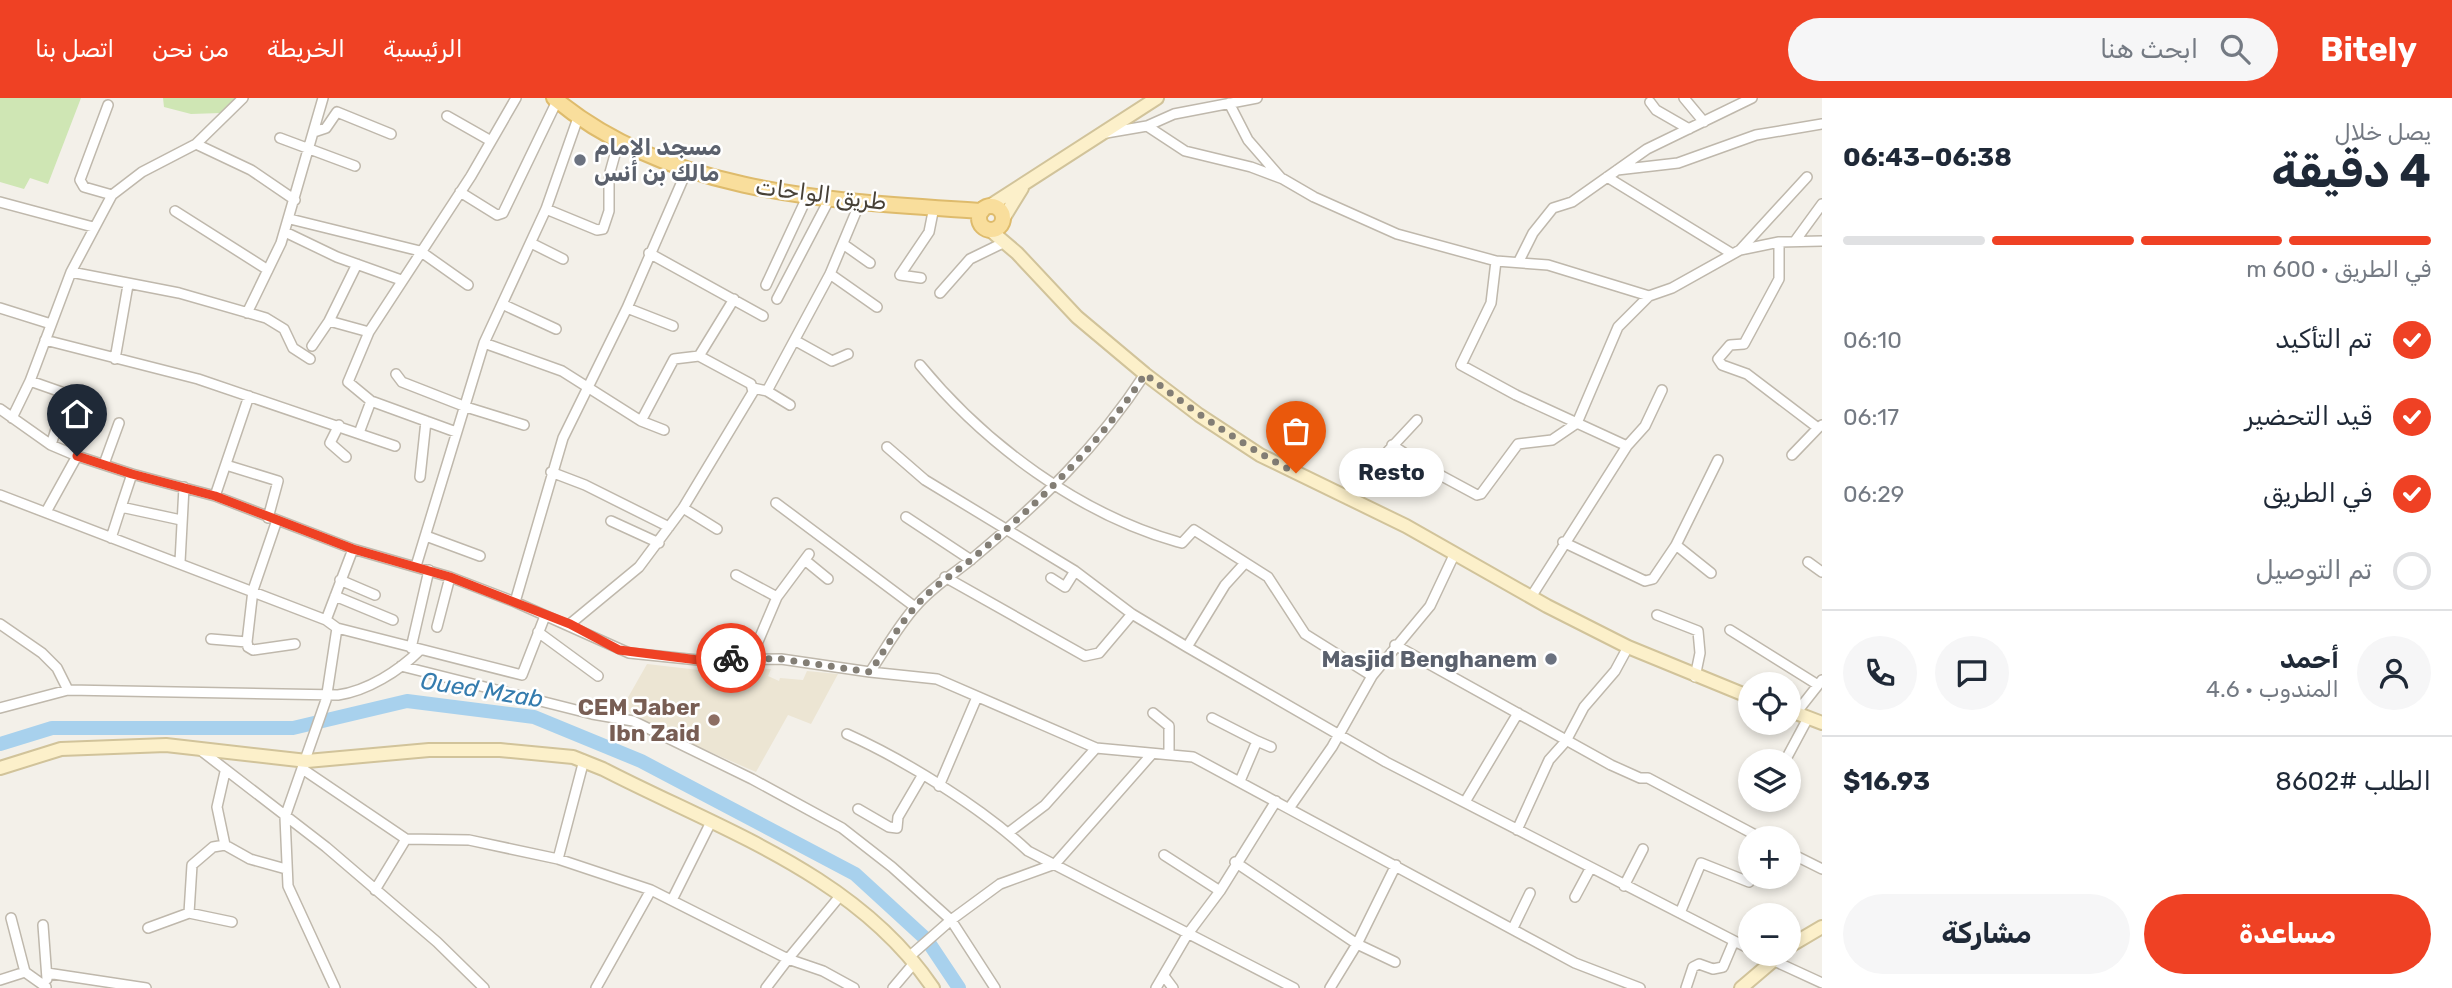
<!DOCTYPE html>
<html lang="ar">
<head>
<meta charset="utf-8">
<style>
  :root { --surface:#fff; --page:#f6f6f7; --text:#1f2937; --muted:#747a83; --line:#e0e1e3; --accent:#ef4124 }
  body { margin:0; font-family:Rubik,"Noto Naskh Arabic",sans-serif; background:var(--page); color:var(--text); direction:rtl; height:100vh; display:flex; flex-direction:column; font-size:26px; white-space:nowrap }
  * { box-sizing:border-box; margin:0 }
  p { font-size:23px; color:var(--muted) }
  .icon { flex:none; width:38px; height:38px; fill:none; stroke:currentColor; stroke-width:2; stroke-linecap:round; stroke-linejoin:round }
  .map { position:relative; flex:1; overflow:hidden; direction:ltr }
  .sheet { display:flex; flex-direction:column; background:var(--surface); width:630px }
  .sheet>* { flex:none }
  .buttons { position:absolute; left:1738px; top:574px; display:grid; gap:14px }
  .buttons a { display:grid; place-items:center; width:63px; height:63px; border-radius:50%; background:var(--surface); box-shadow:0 4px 10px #0003; font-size:35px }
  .pin { position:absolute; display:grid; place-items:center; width:60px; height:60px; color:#fff; margin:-72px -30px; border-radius:50% 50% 50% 0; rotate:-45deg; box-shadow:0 0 7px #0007 }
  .pin .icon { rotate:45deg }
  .courier { position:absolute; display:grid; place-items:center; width:70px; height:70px; margin:-35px; border:5px solid #ef4124; border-radius:50%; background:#fff; color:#222; box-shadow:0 2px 9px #0007 }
  .bubble { position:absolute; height:49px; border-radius:24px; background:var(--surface); box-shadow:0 4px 10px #0003; font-size:23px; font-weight:700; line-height:49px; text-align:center; direction:rtl }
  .overview em { font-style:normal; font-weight:700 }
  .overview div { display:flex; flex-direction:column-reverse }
  .overview { display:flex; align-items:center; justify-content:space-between; height:119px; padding:0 21px }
  h1 { font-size:46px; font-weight:700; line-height:52px }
  .bar { display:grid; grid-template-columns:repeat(4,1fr); gap:10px 7px; align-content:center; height:84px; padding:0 21px }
  .bar i { height:9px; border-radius:5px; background:var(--line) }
  .bar .selected { background:var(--accent) }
  .bar p { grid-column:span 4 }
  .line { display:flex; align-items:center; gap:18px; padding:0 21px; border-top:2px solid var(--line) }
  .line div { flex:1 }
  .round { display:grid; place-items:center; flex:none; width:74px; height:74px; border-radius:37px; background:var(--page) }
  ol { padding:0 21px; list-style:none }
  li { display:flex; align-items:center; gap:21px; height:77px }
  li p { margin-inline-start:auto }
  li .icon { padding:7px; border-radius:50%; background:var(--accent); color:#fff; stroke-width:4 }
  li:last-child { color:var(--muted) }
  li i { width:38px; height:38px; border:4px solid var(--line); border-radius:50% }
  .primary-button { display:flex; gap:14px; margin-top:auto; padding:14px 21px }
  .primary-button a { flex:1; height:80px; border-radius:42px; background:var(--accent); color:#fff; font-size:28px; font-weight:700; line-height:80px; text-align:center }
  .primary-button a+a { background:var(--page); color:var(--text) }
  header { display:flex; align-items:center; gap:42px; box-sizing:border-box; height:98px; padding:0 35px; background:var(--accent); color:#fff }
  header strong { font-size:33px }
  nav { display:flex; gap:38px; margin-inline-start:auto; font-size:24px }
  .search { width:490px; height:63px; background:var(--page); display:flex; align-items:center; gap:18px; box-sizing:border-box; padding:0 24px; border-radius:38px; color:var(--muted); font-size:26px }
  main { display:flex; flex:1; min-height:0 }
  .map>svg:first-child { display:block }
  .education { fill:#ece5d3 }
  .green { fill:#cfe6b4 }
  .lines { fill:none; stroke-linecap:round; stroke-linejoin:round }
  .river { stroke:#a8d1ed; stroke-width:14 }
  .street-casing { stroke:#bfb8ac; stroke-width:12 }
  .secondary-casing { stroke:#d1c39a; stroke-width:16 }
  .primary-casing { stroke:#debb6c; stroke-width:18 }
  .street { stroke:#fff; stroke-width:9 }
  .secondary { stroke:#fcf0ca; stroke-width:12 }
  .primary { stroke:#f9de9c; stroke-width:14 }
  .done { stroke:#837e75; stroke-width:7; stroke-dasharray:0 12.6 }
  .route { stroke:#ef4124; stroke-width:9 }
  .worship-dot { fill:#6b7280; stroke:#fff; stroke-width:2.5 }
  .education-dot { fill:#8d6e63; stroke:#fff; stroke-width:2.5 }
  .labels { text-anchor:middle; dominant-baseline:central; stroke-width:5; stroke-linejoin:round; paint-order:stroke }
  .worship-label { font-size:23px; font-weight:bold; fill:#5b616d; stroke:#fff; text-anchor:start }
  .street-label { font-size:23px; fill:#474137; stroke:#fff }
  .education-label { font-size:23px; font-weight:bold; fill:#785e54; stroke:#fff; text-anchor:end }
  .water-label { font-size:24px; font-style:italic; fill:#357cae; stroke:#fff }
</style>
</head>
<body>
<header>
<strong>Bitely</strong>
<div class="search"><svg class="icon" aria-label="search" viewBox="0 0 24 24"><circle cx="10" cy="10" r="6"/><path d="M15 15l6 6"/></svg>ابحث هنا</div>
<nav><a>الرئيسية</a><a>الخريطة</a><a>من نحن</a><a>اتصل بنا</a></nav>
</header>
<main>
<section class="sheet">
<div class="overview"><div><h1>4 دقيقة</h1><p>يصل خلال</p></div><em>06:38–06:43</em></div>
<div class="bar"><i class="selected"></i><i class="selected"></i><i class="selected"></i><i></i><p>في الطريق · 600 m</p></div>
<ol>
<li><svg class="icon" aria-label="check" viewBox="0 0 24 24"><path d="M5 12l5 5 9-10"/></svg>تم التأكيد<p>06:10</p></li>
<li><svg class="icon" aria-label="check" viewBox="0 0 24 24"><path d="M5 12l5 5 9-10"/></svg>قيد التحضير<p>06:17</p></li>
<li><svg class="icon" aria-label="check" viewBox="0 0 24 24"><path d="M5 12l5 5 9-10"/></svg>في الطريق<p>06:29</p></li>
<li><i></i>تم التوصيل</li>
</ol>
<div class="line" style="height:126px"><a class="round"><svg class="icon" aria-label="person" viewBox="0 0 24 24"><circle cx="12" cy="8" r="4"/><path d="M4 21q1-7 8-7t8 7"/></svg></a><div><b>أحمد</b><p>المندوب · 4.6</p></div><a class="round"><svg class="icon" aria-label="chat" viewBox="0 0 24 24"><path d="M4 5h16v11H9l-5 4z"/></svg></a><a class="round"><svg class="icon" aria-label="phone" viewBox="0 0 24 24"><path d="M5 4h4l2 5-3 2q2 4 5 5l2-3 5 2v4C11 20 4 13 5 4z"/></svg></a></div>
<div class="line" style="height:91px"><div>الطلب #8602</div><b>$16.93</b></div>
<div class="primary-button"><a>مساعدة</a><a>مشاركة</a></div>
</section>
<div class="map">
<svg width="1822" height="890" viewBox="0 0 1822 890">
  <rect width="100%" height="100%" fill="#f3f0e9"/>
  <path class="education" d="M647 566 699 572 714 569 771 571 768 578 779 583 780 580 803 582 807 573 838 576 811 626 788 617 756 674 671 637 622 610Z"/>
  <path class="green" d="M0 0H81L48 86 30 80 24 91 0 84Z
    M163 0H235L221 15 191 16 164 9Z"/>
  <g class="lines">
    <path class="river" d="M0 646 52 630H293L407 603 534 619 641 663 855 776 927 842 959 890"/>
    <defs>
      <path id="street" d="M1684 0 1704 24
        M1650 4 1656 12 1689 31
        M1229 5 1248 42 1281 80
        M108 7 80 82 84 89 112 97
        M447 18 491 43
        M1147 28 1174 16 1257 0
        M314 34 326 30 337 14 391 36
        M1106 35 1147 28 1185 53 1251 69 1283 81 1314 99 1397 136 1496 163 1548 167 1649 198 1672 190 1740 152 1779 144 1822 143
        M280 40 355 68
        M196 46 251 72 295 102
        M687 72 627 210 563 340 515 504 629 555 698 562 781 561 870 574C885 552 898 528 916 508 933 488 954 476 973 460 1040 404 1097 350 1145 276
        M1617 72 1678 65 1756 37 1822 26
        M1607 79 1731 155
        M460 94 497 117 503 115 557 3
        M0 104 93 129
        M546 111 597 132 603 131 609 113V78L619 42
        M175 113 268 172
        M290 121 420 153 468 187
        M285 134 337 159 401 182
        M1795 143 1822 106
        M1779 144V181L1744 246 1730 247 1718 261 1722 267 1747 276 1818 330 1822 327
        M531 145 563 161
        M843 146 870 165
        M1740 152 1807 79
        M649 155 763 218
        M1496 163 1491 205 1461 267 1516 297 1627 348
        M1519 163 1533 135 1553 110 1572 104 1647 51 1752 0
        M71 174 179 195 266 220 284 231 293 250 310 261
        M830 176 877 209
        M921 180 900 177 929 134 934 109
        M766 187 808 97
        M940 195 970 161 1005 144
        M777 201 830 100
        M502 206 556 231
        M0 210 51 226
        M627 210 673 228
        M247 215 281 145 323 0
        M329 223 369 234
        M45 242 198 281 395 348
        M796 243 832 263 848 256
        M484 245 562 273 641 323 664 332
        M312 248 329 223 357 166
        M115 261 128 187
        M920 267C985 346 1079 416 1178 444L1182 445 1194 432 1268 479 1305 536 1372 578
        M396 276 402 284 466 309 524 327
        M30 283 67 296
        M753 290 767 293 790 307
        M767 293 830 176 861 102
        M0 311 51 347 77 358 132 376 215 398 353 451 450 479 515 504
        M12 320 30 283 71 174 112 97 142 74 196 46 243 0
        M641 323 674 261 699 258 734 201
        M339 327 330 345 346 359
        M456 334 371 303 348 284 369 234 471 78 516 0
        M359 335 371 303
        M51 347 60 318
        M1392 347 1427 370 1477 397 1481 396 1518 346 1552 342 1577 325 1618 229 1649 198
        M887 349 925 382 1075 473 1132 516 1187 549 1386 664 1750 851
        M1792 357 1818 330
        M104 366 119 325
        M226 367 278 383 268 420
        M551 374 585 387 669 429
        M420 379 426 323
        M0 397 326 522 337 530 326 602 285 719 288 788 335 890
        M215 398 249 298
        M1346 398 1417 322
        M776 405 915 509
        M121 409 132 376
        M683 410 717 431
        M46 414 77 358
        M906 419 971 462
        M277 422 253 492 247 544 248 549 253 552 295 546
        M611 423 659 445
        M426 438 480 458
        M111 440 121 409 181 422
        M1563 444 1645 483 1653 481 1676 447 1711 475
        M1676 447 1718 362
        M806 463 828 481
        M180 464 184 389
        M1808 464 1822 474
        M416 468 484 245 546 111 579 17
        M736 477 777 499
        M945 479 1085 558 1099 555 1132 516
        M1051 480 1065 489 1075 473
        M340 482 375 497
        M335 498 393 522
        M1531 499 1627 348 1645 328 1662 292
        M1657 517 1698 533 1700 555 1695 579
        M326 522 353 451
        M0 526 42 555 57 570 68 592
        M570 526 639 469 683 410 753 294 751 286 699 258
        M437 529 450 479
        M337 530 522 577 545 518
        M1730 532 1818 587
        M538 534 598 578
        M211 541 247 544
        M1395 547 1611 667 1640 680H1648L1761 740
        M1187 549 1225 487 1245 465
        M411 550 429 472
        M751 560 777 499 809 456
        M401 568 592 616 633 623 752 681 842 730 892 769 951 822 995 890
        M870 574 937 581 1096 650 1193 659 1575 865 1640 890
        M0 610 68 592 338 597C367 593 399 573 420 552
        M1153 615 1169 628V656
        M1796 615 1822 582
        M1212 620 1257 643 1240 683
        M847 636C905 662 982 710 1028 753L1294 890
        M1257 643 1271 649
        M199 651 326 749 437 844 484 890
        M1785 663 1808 620
        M304 672 406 741 469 742 558 761 651 792 788 861 840 798
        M225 674 217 709 225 747 250 761 286 771
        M939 688 977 599
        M1465 704 1518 615
        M1290 709 1332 649 1372 578 1430 508 1455 455
        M858 711 889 729 897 730 898 719 922 678
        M1517 732 1549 662 1566 643 1584 609 1615 573 1628 549
        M1008 735 1045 707 1096 650
        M1788 754 1822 771
        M1164 757 1220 793
        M558 761 584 662
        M1235 764 1357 846 1395 864
        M1624 788 1643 751
        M375 792 406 741
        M1575 799 1590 771
        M672 802 711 724
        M189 815 192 767 213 749 225 747
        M1680 815 1701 765 1749 784
        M11 820 25 874 46 889
        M43 827 47 881
        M148 830 189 815 232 824
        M1513 830 1530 795
        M1759 856 1822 885
        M910 858 951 822 1000 786 1055 766 1151 657
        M47 875 146 890
        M1164 878 1173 890
        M0 882 25 874
        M596 890 651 792
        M766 890 788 861 823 873 854 890
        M893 890 915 864
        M1156 890 1187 837 1220 793 1276 703
        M1330 890 1357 846 1396 767
        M1686 890 1693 869 1699 866 1713 871 1723 869 1734 843"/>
      <path id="secondary" d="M988 109 1157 0
        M1003 121 1022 90
        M990 132 1017 155 1077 219 1145 276 1199 317 1260 357 1406 428 1547 508 1628 549 1750 599
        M1788 612 1822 625
        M0 670 61 651 166 647 307 663 429 652H500L573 659 603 671C719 731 856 776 933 890
        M1788 849 1822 829
        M1741 890 1781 856"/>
      <path id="primary" d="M554 0C671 98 837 103 982 113
        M979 120a12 12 0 1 1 24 0a12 12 0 1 1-24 0Z"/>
    </defs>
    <use href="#street" class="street-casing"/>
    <use href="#secondary" class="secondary-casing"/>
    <use href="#primary" class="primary-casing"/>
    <use href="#street" class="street"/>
    <use href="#secondary" class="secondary"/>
    <use href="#primary" class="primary"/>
  </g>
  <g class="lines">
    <path class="done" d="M731 560 781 561 870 574C885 552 898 528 916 508 933 488 954 476 973 460 1039 404 1098 349 1145 276 1193 313 1242 347 1296 375"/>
    <path class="route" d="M77 358 132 376 215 398 353 451 450 479 570 526 619 552 698 562 731 560"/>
  </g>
  <g class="worship-dot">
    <circle cx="580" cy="62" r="7"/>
    <circle cx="1551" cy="561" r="7"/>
  </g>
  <circle class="education-dot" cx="714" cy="622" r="7"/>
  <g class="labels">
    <g class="worship-label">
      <text x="594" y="49">مسجد الإمام<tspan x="594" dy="26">مالك بن أنس</tspan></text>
      <text x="1537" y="561" text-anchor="end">Masjid Benghanem</text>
    </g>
    <g class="street-label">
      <text transform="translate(821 96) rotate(7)">طريق الواحات</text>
    </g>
    <g class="education-label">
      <text x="700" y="609">CEM Jaber<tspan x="700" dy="26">Ibn Zaid</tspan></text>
    </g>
    <g class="water-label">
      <text transform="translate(482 592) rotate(9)">Oued Mzab</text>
    </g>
  </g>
</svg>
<div class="buttons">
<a><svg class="icon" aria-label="locate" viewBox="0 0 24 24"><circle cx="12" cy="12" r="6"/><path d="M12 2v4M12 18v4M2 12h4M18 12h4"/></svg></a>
<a><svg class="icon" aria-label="layers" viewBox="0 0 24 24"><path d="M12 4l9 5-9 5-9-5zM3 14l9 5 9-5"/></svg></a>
<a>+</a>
<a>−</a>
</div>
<div class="pin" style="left:1296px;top:375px;background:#ea580c"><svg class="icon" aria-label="bag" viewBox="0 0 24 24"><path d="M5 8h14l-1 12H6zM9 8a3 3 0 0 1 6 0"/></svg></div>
<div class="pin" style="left:77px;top:358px;background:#1f2937"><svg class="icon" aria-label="home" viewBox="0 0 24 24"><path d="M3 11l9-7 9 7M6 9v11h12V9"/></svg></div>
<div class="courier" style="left:731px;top:560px"><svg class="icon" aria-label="bike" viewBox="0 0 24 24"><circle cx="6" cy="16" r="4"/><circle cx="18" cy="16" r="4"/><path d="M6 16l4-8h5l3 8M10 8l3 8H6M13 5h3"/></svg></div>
<div class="bubble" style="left:1339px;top:350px;width:105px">Resto</div>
</div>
</main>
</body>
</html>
